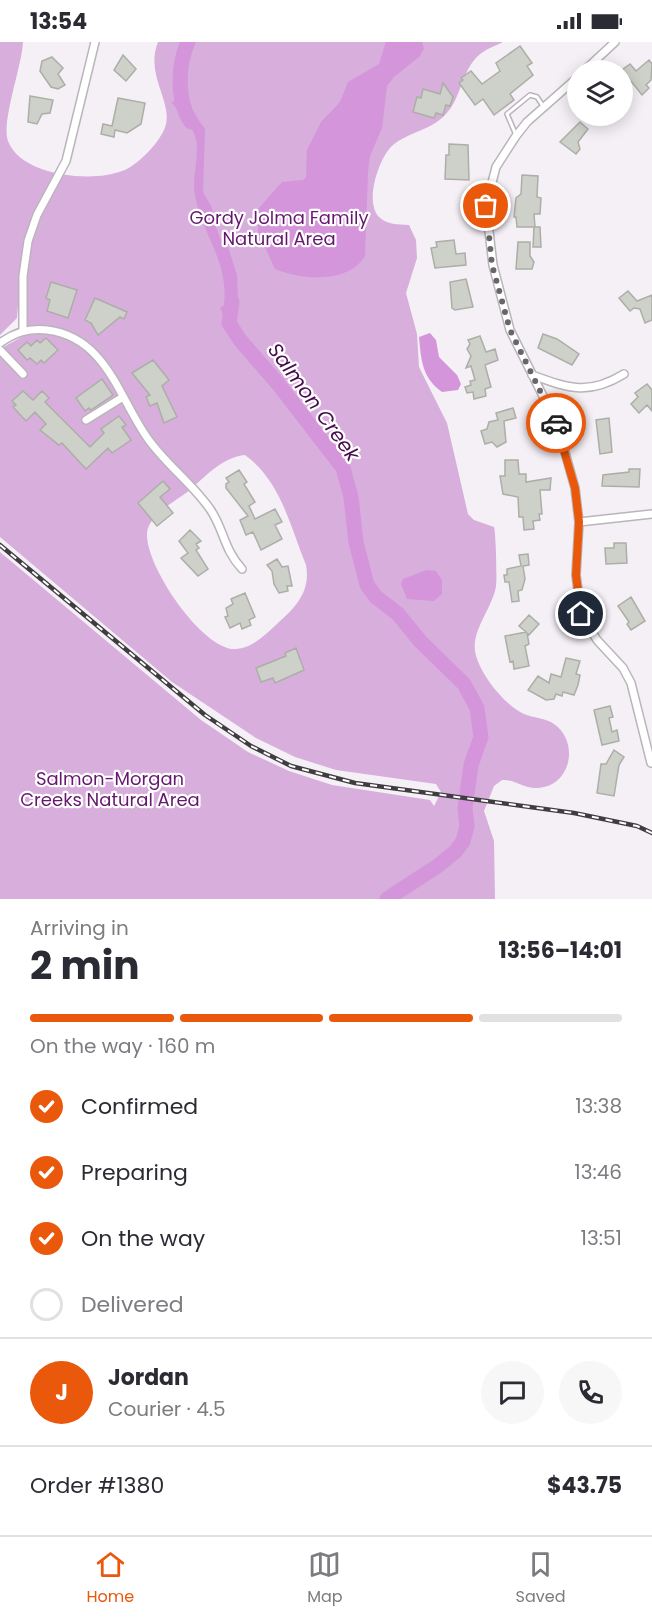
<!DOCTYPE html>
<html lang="en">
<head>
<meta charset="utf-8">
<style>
  :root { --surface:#fff; --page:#f7f7f7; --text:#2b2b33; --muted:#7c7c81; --line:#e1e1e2; --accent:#ea580c }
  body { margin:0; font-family:Poppins,sans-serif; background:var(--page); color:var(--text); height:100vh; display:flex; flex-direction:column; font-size:22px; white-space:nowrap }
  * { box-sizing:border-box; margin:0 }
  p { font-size:20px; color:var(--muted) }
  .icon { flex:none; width:33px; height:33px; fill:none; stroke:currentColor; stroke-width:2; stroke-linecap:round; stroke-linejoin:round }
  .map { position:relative; height:857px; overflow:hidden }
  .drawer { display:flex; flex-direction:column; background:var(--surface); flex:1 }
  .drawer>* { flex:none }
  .buttons { position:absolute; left:567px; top:18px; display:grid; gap:12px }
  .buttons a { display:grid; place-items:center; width:66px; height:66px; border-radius:50%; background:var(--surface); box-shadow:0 3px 15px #0003; font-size:30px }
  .pin { position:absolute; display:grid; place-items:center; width:51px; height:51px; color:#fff; margin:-26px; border:3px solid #fff; border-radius:50%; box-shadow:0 2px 6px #0007 }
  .courier { position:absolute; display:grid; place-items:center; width:60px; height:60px; margin:-30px; border:4px solid #ea580c; border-radius:50%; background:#fff; color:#222; box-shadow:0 2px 8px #0007 }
  .headline em { font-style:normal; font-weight:700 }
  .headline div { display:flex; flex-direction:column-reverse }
  .headline { display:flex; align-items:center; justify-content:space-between; height:102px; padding:0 30px }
  h1 { font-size:39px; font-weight:700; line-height:45px }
  .bar { display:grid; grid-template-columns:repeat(4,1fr); gap:9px 6px; align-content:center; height:72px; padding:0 30px }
  .bar i { height:8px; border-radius:4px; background:var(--line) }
  .bar .on { background:var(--accent) }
  .bar p { grid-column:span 4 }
  .line { display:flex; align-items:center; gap:15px; padding:0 30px; border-top:2px solid var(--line) }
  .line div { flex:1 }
  .round { display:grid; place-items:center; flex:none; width:63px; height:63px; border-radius:32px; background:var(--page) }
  ol { padding:0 30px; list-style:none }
  li { display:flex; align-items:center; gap:18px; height:66px }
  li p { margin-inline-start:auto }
  li .icon { padding:6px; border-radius:50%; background:var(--accent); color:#fff; stroke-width:4 }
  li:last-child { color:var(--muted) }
  li i { width:33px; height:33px; border:3px solid var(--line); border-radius:50% }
  .status { display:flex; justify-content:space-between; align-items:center; height:42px; padding:0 30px; background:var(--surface); direction:ltr }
  .status svg { height:16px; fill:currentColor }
  .dock { display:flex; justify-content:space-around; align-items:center; height:84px; border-top:2px solid var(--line); background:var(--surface); font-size:16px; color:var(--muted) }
  .dock a { display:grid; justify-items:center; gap:3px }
  .dock .on { color:var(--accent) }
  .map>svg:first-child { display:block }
  .green { fill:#d8aedc; fill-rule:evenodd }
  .water { fill:#d595db }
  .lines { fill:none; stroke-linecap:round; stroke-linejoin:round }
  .river { stroke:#d595db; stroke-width:15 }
  .building { fill:#ced0ca; stroke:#acaea7; stroke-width:1.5 }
  .lane-casing { stroke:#bab5bb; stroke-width:6 }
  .street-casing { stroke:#bab5bb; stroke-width:10 }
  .lane { stroke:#fff; stroke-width:3 }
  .street { stroke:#fff; stroke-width:7 }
  .rail-casing { stroke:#403d40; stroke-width:4.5 }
  .rail { stroke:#fff; stroke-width:2; stroke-dasharray:7; stroke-linecap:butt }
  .done { stroke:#696669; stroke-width:6; stroke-dasharray:0 10.8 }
  .route { stroke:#ea580c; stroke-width:8 }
  .labels { text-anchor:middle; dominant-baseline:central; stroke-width:4.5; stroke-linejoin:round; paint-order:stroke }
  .park-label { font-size:18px; fill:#65196e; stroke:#fff }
  .water-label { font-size:20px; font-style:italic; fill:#470c4d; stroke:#fff }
</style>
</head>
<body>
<div class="status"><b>13:54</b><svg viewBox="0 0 49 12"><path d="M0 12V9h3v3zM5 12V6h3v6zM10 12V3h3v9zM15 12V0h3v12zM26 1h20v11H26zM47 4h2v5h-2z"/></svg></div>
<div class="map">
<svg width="652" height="857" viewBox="0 0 652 857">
  <rect width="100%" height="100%" fill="#f5f0f6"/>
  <path class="green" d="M0 0H23C22 24 1 80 8 99 21 134 92 141 122 129 137 124 157 103 164 88 176 62 144 35 158 0H503C495 4 486 7 479 13 461 29 462 56 445 73 431 88 409 90 393 103 379 115 364 160 379 175 387 183 398 182 409 183L416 198 417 216 406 251 417 292 419 325 447 381 468 472 474 478 494 485C496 493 497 536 496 544 493 565 472 587 475 609 478 630 505 664 524 672 533 676 546 676 554 682 580 700 571 745 537 746 524 747 515 737 502 738L494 744 484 769 494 799 495 857H0V510L201 678 248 710 289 729 332 743 430 758 434 764 441 750 436 742 336 728 295 715 256 696 172 640 0 495V307L25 293 26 252H19L17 276 0 293ZM245 413C281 439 290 484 306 523 311 549 296 565 278 581 266 592 253 606 236 607 202 610 138 514 148 486 155 468 177 459 191 447 207 433 223 415 245 413Z"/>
  <path class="water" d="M386 0H422L424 7 419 15 394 35 387 44 382 86 370 114 368 130 365 214C348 242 302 238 275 227L258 190V167L282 140 303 138 306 135 307 108 321 80 340 60 348 40 379 22Z
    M178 59 192 69 205 87 203 150 212 166 213 177 220 196 227 202 237 233 238 257 227 281 220 266 224 263C229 219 202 193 195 153 191 134 201 112 195 94 191 81 180 70 171 60Z
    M430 291 436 298 439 315 457 333 461 342 458 348 442 350C422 336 421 317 419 295Z
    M426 528 436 529 442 538V552L434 559 407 557 401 542 403 537Z"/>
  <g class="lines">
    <path class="river" d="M188 0C178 22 176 59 191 80
      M232 260 229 281 240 298 279 343 343 426 351 455 356 500 367 543 376 555 398 572 420 599 464 642 477 666 481 695 471 723 465 766 467 784 463 799 456 809 439 823 387 857"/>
  </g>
  <path class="building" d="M520 4 532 21 527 24 533 33 510 52 514 58 494 73 483 57 475 63 459 41 463 38 461 36 471 29 482 42 500 29 496 21Z
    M123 13 136 27 126 39 114 28Z
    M52 15 63 26 58 32 65 43 58 47 51 45 40 29 42 19Z
    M649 18 652 22 651 38 646 43 649 46 642 53 622 28 630 22 636 29Z
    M443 41 453 55 450 64 446 63 443 73 436 71 434 76 413 70 417 55 421 56 423 47 440 52Z
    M30 54 53 58 50 71 42 72 37 82 28 80Z
    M118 56 145 61 141 82 127 91 115 88 114 95 101 92 103 82 112 84Z
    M580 80 588 87 578 100 580 107 576 112 560 100Z
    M449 102 468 103 469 138 445 137 446 113H449Z
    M522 133 538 134 537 155 541 156 540 172H534L535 185H540L541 205H533L534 185H517L516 175H514L516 156 521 152Z
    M454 198 456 212 465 211 466 223 435 226 431 206 437 205 436 200Z
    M518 200H530V214L534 220 532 227H516Z
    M466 237 473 265 455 268 452 266 450 240Z
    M51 240 77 248 68 276 47 269 50 258 46 256Z
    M628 249 637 259 652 253V278L645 281 640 267 634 266 630 269 619 256Z
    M95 256 127 270 124 277 120 275 98 293 91 281 85 278Z
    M543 292 557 297 579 312 572 323 538 306Z
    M480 294 486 310 495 307 498 318 485 323 491 345 485 347 486 354 474 357 473 350 467 351 465 345 471 343 470 339 475 338 471 324 466 326 471 314 467 307 470 302 468 298Z
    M46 296 58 308 44 321 41 318 37 322 30 316 27 318 18 308 27 300 31 304 37 298 40 301Z
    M153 318 169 338 162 344 177 375 164 381 157 361 150 364 146 355 150 353 132 331Z
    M102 337 113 353 91 368 89 366 85 369 76 356Z
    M647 342 652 348V369L647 363 639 371 631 362 638 355 635 351Z
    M23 349 33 358 42 349 49 356 45 360 90 405 104 391 101 387 119 374 126 383 122 385 131 398 112 411 108 406 86 427 62 401 59 403 40 388 46 382 35 370 26 379 13 365 16 363 12 359Z
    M513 366 516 376 504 379 506 400 497 405 492 400 485 402 481 389 487 387 489 380 498 378 496 371Z
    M609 376 612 410 600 412 596 378Z
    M505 418H518L519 432H526V440L551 436 550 448H540L542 472H539L540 478 533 479 534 487 524 488 523 475H519L518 455 503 452 500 434H505Z
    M629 427H640L639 445 602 444 603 433 629 430Z
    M239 428 247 440 244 442 255 460 249 464 255 477 275 467 282 480 275 483 282 497 261 508 253 490 246 493 240 478 248 474 226 446V442L229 440 226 436Z
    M163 439 170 447 160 455 173 471 157 484 138 461Z
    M190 488 201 499 196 502 199 506 196 508 208 527 198 534 181 516 188 511 179 499Z
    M614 501H626L627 521 606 522 605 506H614Z
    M528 512 529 523 523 524 525 537 522 548 518 549 519 559 512 560 509 540H505L504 533H507V527L521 524 519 513Z
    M277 517 282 525 288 524 292 544H287L288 549 279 551 274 542 272 529 267 523Z
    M245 551 255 575 249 578 251 583 242 587 240 581 230 586 225 575 228 574 226 566 233 562 231 557Z
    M631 555 645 579 631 588 627 582 629 580 618 564Z
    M529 573 539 582 529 593 527 591 529 602 525 604 529 624 514 627 513 619 510 620 505 594 526 590 519 584Z
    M296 606 304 628 275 641 273 636 261 640 256 626 286 614 285 611Z
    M566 616 580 619 576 632 580 633 578 643 574 653 563 650 562 654 556 652 554 657 546 658 528 648 538 634 549 641 551 632 561 635Z
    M610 664 613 675 609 676 612 690 617 688 619 699 602 703 594 668Z
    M614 708 624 715 619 723 614 754 597 751 601 722H606Z"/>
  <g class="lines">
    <defs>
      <path id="lane" d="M516 93 507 72 530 53 537 55 543 64"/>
      <path id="street" d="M585 28 615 0
        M578 35 527 80 516 94 496 125 486 164 493 223 510 288 557 382 575 446 579 480 576 533 581 572 597 598 623 626 631 641 651 721
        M23 289V234L28 199 37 173 66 119 95 0
        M0 301C15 290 29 286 47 288 105 295 118 353 146 394 164 421 191 440 210 467 224 487 223 506 242 527
        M0 308 23 332
        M532 333C568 346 588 354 624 332
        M86 378 123 355
        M579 480 652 472"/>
    </defs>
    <use href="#lane" class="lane-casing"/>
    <use href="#street" class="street-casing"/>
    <use href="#lane" class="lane"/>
    <use href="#street" class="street"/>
    <defs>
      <path id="rail" d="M0 503 205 673 251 704 291 724 355 741 574 771 637 784 652 791"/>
    </defs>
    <use href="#rail" class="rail-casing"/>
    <use href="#rail" class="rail"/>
  </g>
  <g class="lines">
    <path class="done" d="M486 164 492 223 510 288 556 381"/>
    <path class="route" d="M556 381 575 446 579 480 576 533 581 572"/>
  </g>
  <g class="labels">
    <g class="park-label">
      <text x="279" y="175">Gordy Jolma Family<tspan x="279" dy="21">Natural Area</tspan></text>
      <text x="110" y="736">Salmon-Morgan<tspan x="110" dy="21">Creeks Natural Area</tspan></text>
    </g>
    <g class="water-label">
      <text transform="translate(314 360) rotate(54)">Salmon Creek</text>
    </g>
  </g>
</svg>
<div class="buttons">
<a><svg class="icon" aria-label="layers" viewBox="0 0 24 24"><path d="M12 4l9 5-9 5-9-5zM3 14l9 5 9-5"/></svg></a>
</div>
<div class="pin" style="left:486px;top:164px;background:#ea580c"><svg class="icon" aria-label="bag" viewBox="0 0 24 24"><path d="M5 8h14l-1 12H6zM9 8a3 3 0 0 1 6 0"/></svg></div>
<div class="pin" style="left:581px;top:572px;background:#1f2937"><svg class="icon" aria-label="home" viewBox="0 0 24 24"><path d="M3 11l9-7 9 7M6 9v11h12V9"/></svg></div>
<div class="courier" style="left:556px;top:381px"><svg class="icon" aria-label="car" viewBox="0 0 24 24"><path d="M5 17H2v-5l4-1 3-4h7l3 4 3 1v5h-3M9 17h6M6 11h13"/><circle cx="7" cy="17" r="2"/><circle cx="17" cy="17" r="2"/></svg></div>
</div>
<section class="drawer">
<div class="headline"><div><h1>2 min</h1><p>Arriving in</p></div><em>13:56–14:01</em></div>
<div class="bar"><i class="on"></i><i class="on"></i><i class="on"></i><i></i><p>On the way · 160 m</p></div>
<ol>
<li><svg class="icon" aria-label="check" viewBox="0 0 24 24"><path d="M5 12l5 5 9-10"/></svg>Confirmed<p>13:38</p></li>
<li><svg class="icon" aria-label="check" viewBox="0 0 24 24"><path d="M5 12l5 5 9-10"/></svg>Preparing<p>13:46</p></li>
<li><svg class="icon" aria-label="check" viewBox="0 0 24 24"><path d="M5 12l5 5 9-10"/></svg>On the way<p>13:51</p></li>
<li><i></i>Delivered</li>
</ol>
<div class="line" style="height:108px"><b class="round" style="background:var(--accent);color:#fff">J</b><div><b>Jordan</b><p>Courier · 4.5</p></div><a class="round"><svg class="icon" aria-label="chat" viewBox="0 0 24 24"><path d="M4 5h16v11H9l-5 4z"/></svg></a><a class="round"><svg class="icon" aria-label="phone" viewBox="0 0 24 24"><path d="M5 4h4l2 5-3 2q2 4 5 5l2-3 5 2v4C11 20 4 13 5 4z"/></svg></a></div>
<div class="line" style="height:78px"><div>Order #1380</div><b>$43.75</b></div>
</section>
<nav class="dock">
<a class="on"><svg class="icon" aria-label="home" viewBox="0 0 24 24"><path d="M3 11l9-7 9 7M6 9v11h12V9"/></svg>Home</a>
<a><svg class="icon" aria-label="map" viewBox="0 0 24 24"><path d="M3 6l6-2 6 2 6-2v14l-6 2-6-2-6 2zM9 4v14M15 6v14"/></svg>Map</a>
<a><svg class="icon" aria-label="saved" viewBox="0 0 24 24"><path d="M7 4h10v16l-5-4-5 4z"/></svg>Saved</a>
</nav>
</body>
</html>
